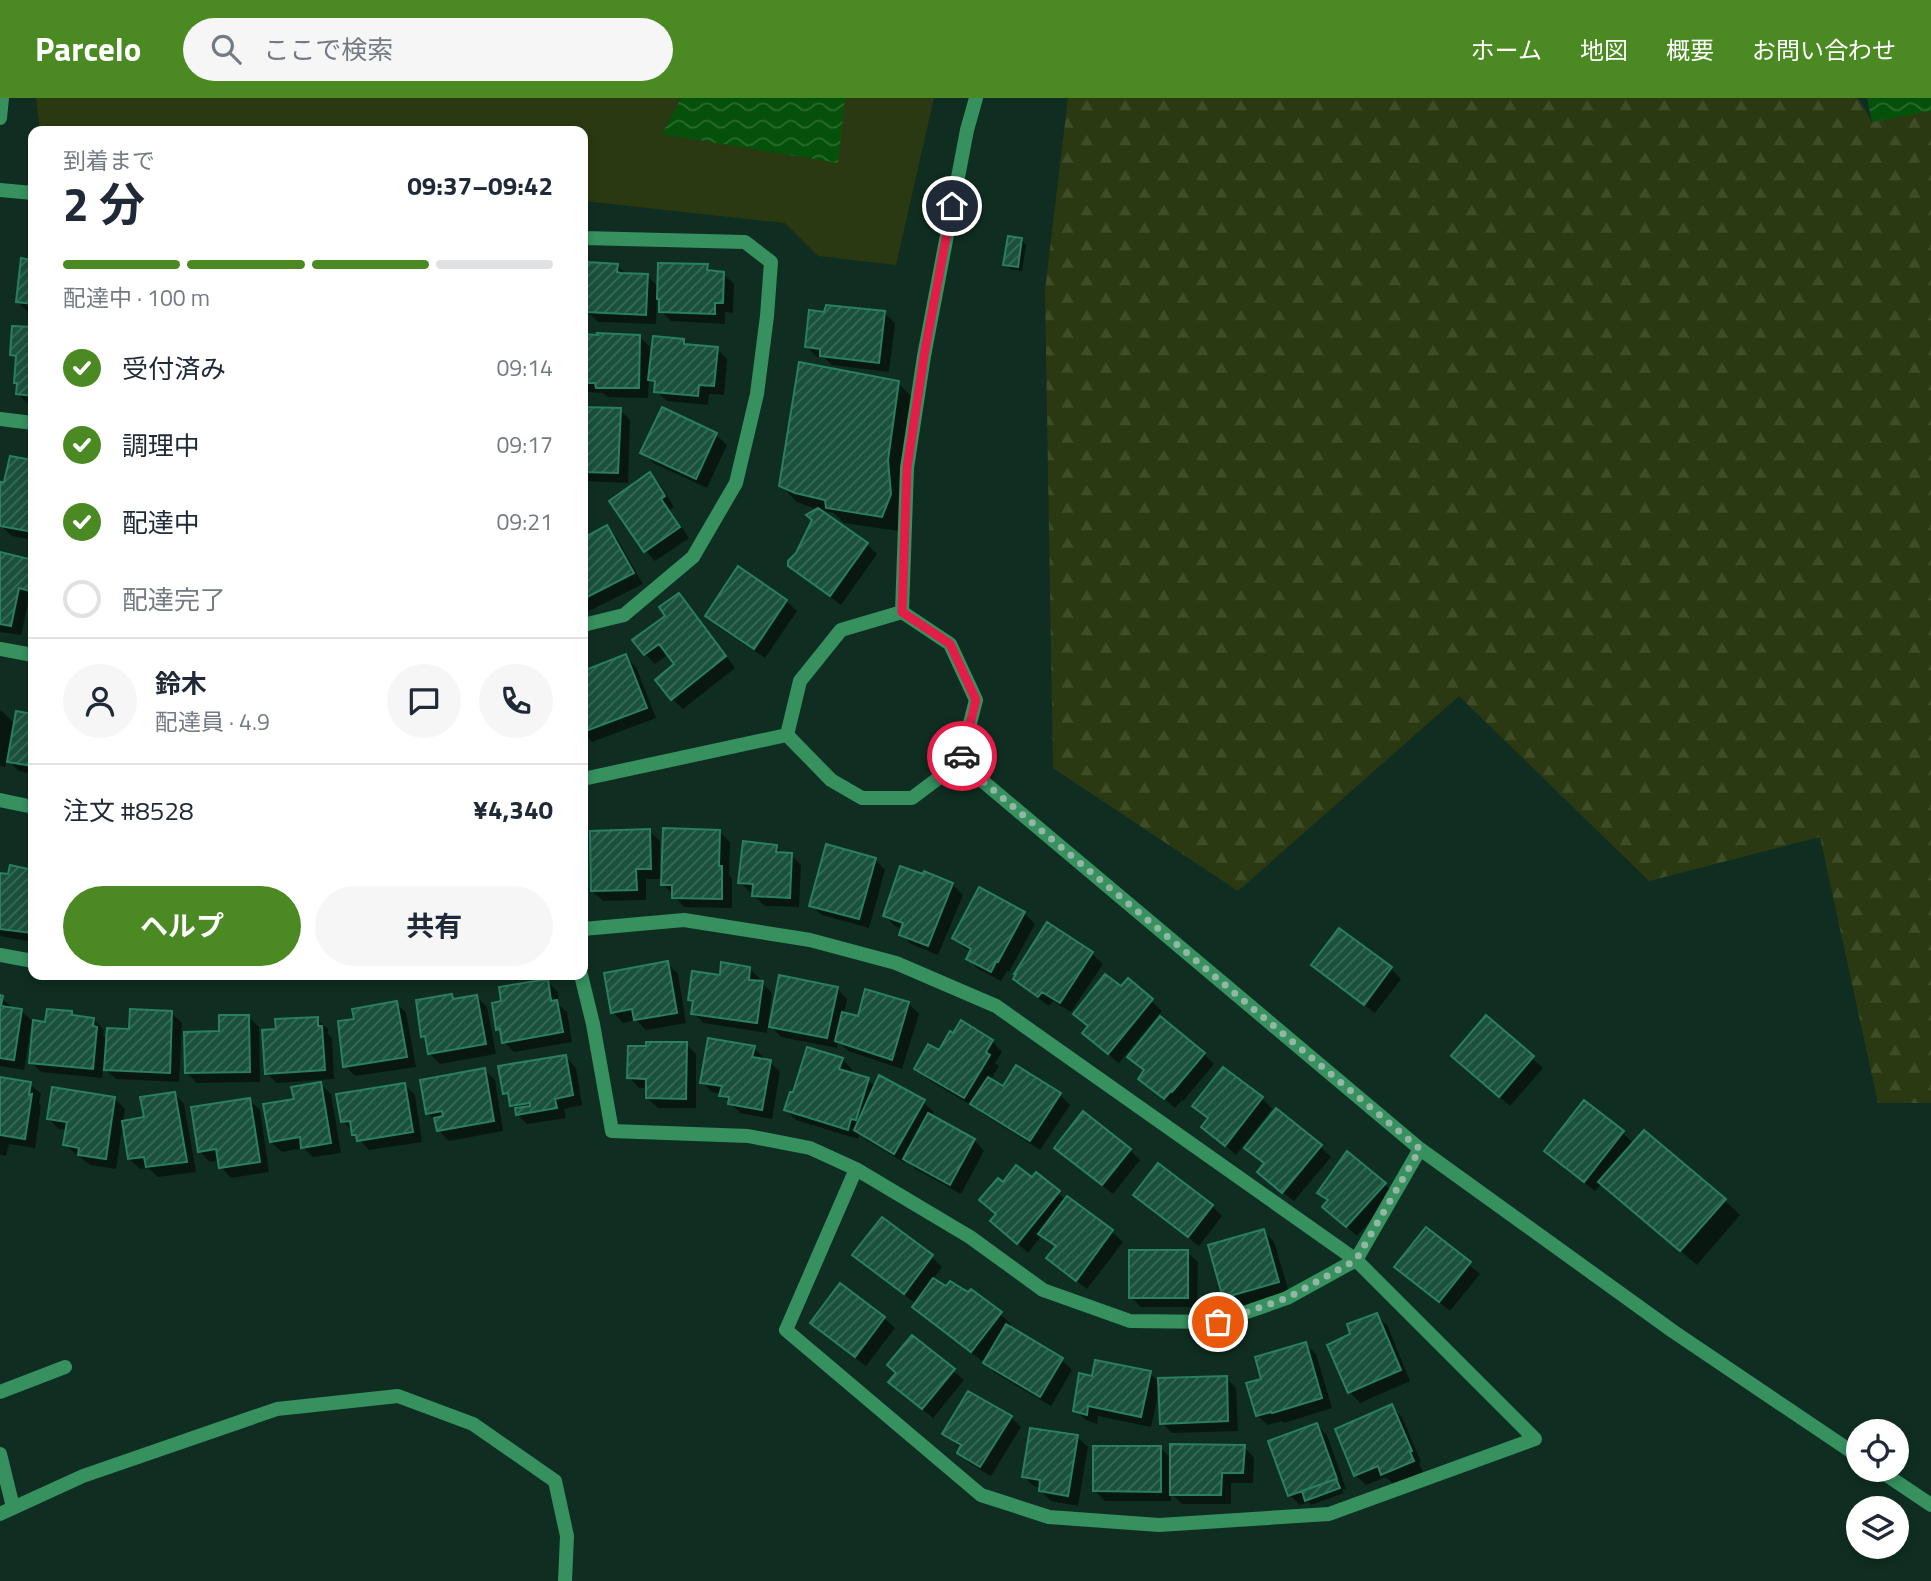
<!DOCTYPE html>
<html lang="ja">
<head>
<meta charset="utf-8">
<style>
  :root { --surface:#fff; --page:#f6f6f7; --text:#1f2937; --muted:#747a83; --line:#e0e1e3; --accent:#4b8922 }
  body { margin:0; font-family:"Titillium Web","Noto Sans JP",sans-serif; background:var(--page); color:var(--text); height:100vh; display:flex; flex-direction:column; font-size:26px; white-space:nowrap }
  * { box-sizing:border-box; margin:0 }
  p { font-size:23px; color:var(--muted) }
  .icon { flex:none; width:38px; height:38px; fill:none; stroke:currentColor; stroke-width:2; stroke-linecap:round; stroke-linejoin:round }
  .map { position:relative; flex:1; overflow:hidden }
  .side { position:absolute; left:28px; top:28px; width:560px; height:854px; display:flex; flex-direction:column; background:var(--surface); border-radius:14px; box-shadow:0 4px 10px #0003 }
  .side>* { flex:none }
  .buttons { position:absolute; left:1846px; top:1321px; display:grid; gap:14px }
  .buttons a { display:grid; place-items:center; width:63px; height:63px; border-radius:50%; background:var(--surface); box-shadow:0 4px 10px #0003; font-size:35px }
  .pin { position:absolute; display:grid; place-items:center; width:60px; height:60px; color:#fff; margin:-30px; border:4px solid #fff; border-radius:50%; box-shadow:0 2px 7px #0007 }
  .courier { position:absolute; display:grid; place-items:center; width:70px; height:70px; margin:-35px; border:5px solid #e11d48; border-radius:50%; background:#fff; color:#222; box-shadow:0 2px 9px #0007 }
  .overview em { font-style:normal; font-weight:700 }
  .overview div { display:flex; flex-direction:column-reverse }
  .overview { display:flex; align-items:center; justify-content:space-between; height:119px; padding:0 35px }
  h1 { font-size:46px; font-weight:700; line-height:52px }
  .bar { display:grid; grid-template-columns:repeat(4,1fr); gap:10px 7px; align-content:center; height:84px; padding:0 35px }
  .bar i { height:9px; border-radius:5px; background:var(--line) }
  .bar .current { background:var(--accent) }
  .bar p { grid-column:span 4 }
  .line { display:flex; align-items:center; gap:18px; padding:0 35px; border-top:2px solid var(--line) }
  .line div { flex:1 }
  .round { display:grid; place-items:center; flex:none; width:74px; height:74px; border-radius:37px; background:var(--page) }
  ol { padding:0 35px; list-style:none }
  li { display:flex; align-items:center; gap:21px; height:77px }
  li p { margin-inline-start:auto }
  li .icon { padding:7px; border-radius:50%; background:var(--accent); color:#fff; stroke-width:4 }
  li:last-child { color:var(--muted) }
  li i { width:38px; height:38px; border:4px solid var(--line); border-radius:50% }
  .button { display:flex; gap:14px; margin-top:auto; padding:14px 35px }
  .button a { flex:1; height:80px; border-radius:42px; background:var(--accent); color:#fff; font-size:28px; font-weight:700; line-height:80px; text-align:center }
  .button a+a { background:var(--page); color:var(--text) }
  header { display:flex; align-items:center; gap:42px; box-sizing:border-box; height:98px; padding:0 35px; background:var(--accent); color:#fff }
  header strong { font-size:33px }
  nav { display:flex; gap:38px; margin-inline-start:auto; font-size:24px }
  .search { width:490px; height:63px; background:var(--page); display:flex; align-items:center; gap:18px; box-sizing:border-box; padding:0 24px; border-radius:38px; color:var(--muted); font-size:26px }
  .map>svg:first-child { display:block }
  .green { fill:#2a3911 }
  .forest { fill:url(#forest-firs) }
  .water { fill:url(#water-waves) }
  .shadow { fill:#0007 }
  .building { fill:url(#building-hatch); stroke:#297f5e; stroke-width:2 }
  .lines { fill:none; stroke-linecap:round; stroke-linejoin:round }
  .service { stroke:#36915f; stroke-width:14 }
  .minor { stroke:#36915f; stroke-width:14 }
  .done { stroke:#94b6a7; stroke-width:7; stroke-dasharray:0 12.6 }
  .route { stroke:#e11d48; stroke-width:9 }
</style>
</head>
<body>
<header>
<strong>Parcelo</strong>
<div class="search"><svg class="icon" aria-label="search" viewBox="0 0 24 24"><circle cx="10" cy="10" r="6"/><path d="M15 15l6 6"/></svg>ここで検索</div>
<nav><a>ホーム</a><a>地図</a><a>概要</a><a>お問い合わせ</a></nav>
</header>
<div class="map">
<svg width="1931" height="1483" viewBox="0 0 1931 1483">
  <defs>
    <pattern id="forest-firs" width="22" height="20" patternUnits="userSpaceOnUse" patternTransform="scale(1.75)"><rect width="22" height="20" fill="#2a3911"/><path d="M5 1l3.5 6h-7zM16 11l3.5 6h-7z" fill="#3e4d28"/></pattern>
    <pattern id="water-waves" width="16" height="10" patternUnits="userSpaceOnUse" patternTransform="scale(1.75)"><rect width="16" height="10" fill="#065109"/><path d="M0 5q4-4 8 0t8 0" fill="none" stroke="#2a6b2d"/></pattern>
    <pattern id="building-hatch" width="6" height="6" patternUnits="userSpaceOnUse" patternTransform="scale(1.75)"><rect width="6" height="6" fill="#19513c"/><path d="M-1 1l2-2M0 6l6-6M5 7l2-2" fill="none" stroke="#3a6b58"/></pattern>
  </defs>
  <rect width="100%" height="100%" fill="#0f2e21"/>
  <path class="green" d="M36 0H934L896 167 818 158 785 125 583 103V33H40Z"/>
  <path class="forest" d="M1068 0H1858L1872 24 1931 11V1005H1878L1820 739 1649 783 1459 598 1238 793 1053 670 1045 192Z"/>
  <path class="water" d="M681 0H845L838 65 662 36Z
    M1867 0H1931V13L1872 24Z"/>
  <path class="shadow" d="M1022 142 1026 147 1022 173 1010 171 1005 166Z
    M33 148V215L28 214 18 204 32 164Z
    M618 168 626 177H647L659 190 707 168 713 174 723 176 734 186 733 215 725 214V226L671 223 661 213V202L657 198 656 226 598 224 591 217H584L583 175Z
    M884 215 895 225 889 274 832 267 824 260 817 259 807 249Z
    M14 230 33 231V306H28L18 296 19 287 16 284 17 262 12 257Z
    M583 238 640 239 650 249V261H652L684 242 690 248 717 251 727 261 724 297 709 296 708 307 667 303 656 293 657 288 649 280 648 300 608 299 603 295 588 294 583 289Z
    M898 285 914 301 906 412 898 433 844 425 834 415 813 410 797 404 781 388Z
    M583 311 620 312 630 322 628 385 586 383 583 380Z
    M663 312 716 337 727 347 707 390 653 365 643 354Z
    M11 360 33 364V442L12 438 1 428 0 385 6 386Z
    M650 376 660 386 674 409 670 412 689 440 655 463 645 452Z
    M607 429 617 440 643 486 589 513 583 506V456L589 453Z
    M867 446 877 456 841 507 801 478 790 467Z
    M0 456 33 464V501L29 500 21 537 0 534Z
    M738 471 786 503 797 513 765 560 717 528 707 517Z
    M679 498 689 508 735 570 683 611 672 601 677 567 669 556 655 566 645 556Z
    M626 558 636 569 656 620 592 644 583 635V575Z
    M0 613 3 614 15 626 17 615 33 618V676L19 673 7 661 5 669 0 668Z
    M649 733 660 743V770H663L719 733 730 744 729 777 732 780V810L684 809 663 786V781H646V802L603 803 592 792Z
    M776 749 783 756 791 757 801 767 799 809 765 808 754 798V795L750 794 740 784Z
    M875 761 885 772 869 830 822 817 811 807Z
    M11 769 33 774V844L0 838V776L9 778Z
    M952 786 963 797 938 857 911 846 901 836 903 831 895 828 885 818Z
    M980 792 1024 815 1035 826 1009 874 1007 873 1001 883 978 871 968 861 972 854 964 850 954 839Z
    M1048 827 1092 856 1103 866 1071 914 1053 903 1049 908 1025 891 1015 881Z
    M1339 832 1391 871 1401 881 1375 915 1323 877 1313 867Z
    M667 865 678 876 686 925 646 932 636 922 623 925 613 914Z
    M749 870 760 881 759 885H762L772 895 767 935 704 925 693 915 695 907 690 902 721 879Z
    M1128 882 1162 913 1119 965 1094 945 1121 891Z
    M547 883 558 894 559 907 567 914 572 944 514 954 504 944 502 935 498 931 503 904Z
    M837 890 847 901 844 917 859 920 908 905 919 916 902 971 848 953 838 944 837 950 781 939 771 928Z
    M451 898 456 903 477 899 487 909 496 956 440 966 430 956 427 942 423 938Z
    M0 899 13 910 21 912 32 923 24 972 0 968Z
    M396 905 406 915 416 969 355 978 345 968 356 923Z
    M72 915 76 920 94 922 104 932 103 938 108 942 171 915 182 925 179 984 116 981 103 969 102 980 41 974 31 964 47 926Z
    M248 919 259 929 260 984 197 985 187 975Z
    M1486 920 1543 970 1510 1008 1464 968Z
    M317 921 328 931V936L332 940 334 981 277 985 266 975 278 933Z
    M954 937 992 943 1002 954 995 965 999 968 990 983 1003 991 1017 969 1060 997 1070 1007 1040 1052 983 1016 976 1010 927 981 917 971 940 954Z
    M686 946 696 956V1010H658L647 1000V990H639L629 979Z
    M754 950 764 960 763 963 770 964 780 974 772 1021 740 1015 721 996 712 994 702 984Z
    M1204 956 1214 966 1183 1003 1182 1002 1175 1010 1140 980 1145 973 1140 969Z
    M566 959 576 970 582 1007 564 1011 566 1020 527 1026 517 1016V1013L512 1008 510 1001 505 995Z
    M842 961 852 971 851 976 868 982 876 989 923 1004 934 1014 931 1019 974 1042 984 1053 961 1096 915 1071 907 1062 905 1065 866 1042 860 1036 858 1041 796 1022 786 1012Z
    M485 972 495 982 503 1033 449 1043 438 1032 437 1024 427 1015Z
    M1223 972 1262 1000 1272 1011 1236 1057 1204 1029 1210 1021 1205 1018Z
    M0 981 30 986 41 996 39 1006 41 1008 35 1050 9 1046 6 1058 0 1057Z
    M321 986 331 996 341 1055 313 1059 304 1050 282 1054 271 1044 296 1002Z
    M405 987 415 997 422 1044 369 1052 343 1023Z
    M174 995 184 1006 196 1074 158 1079 148 1070 140 1071 129 1061 123 1024 116 1071 90 1067 65 1047 68 1032 59 1031 49 1021 114 1000 125 1011 123 1024 146 1021Z
    M249 1002 260 1012 269 1074 231 1080 221 1069 219 1062 210 1064 200 1054Z
    M1585 1005 1623 1035 1634 1046 1724 1102 1740 1117 1697 1167 1616 1099 1602 1085 1595 1093 1557 1063Z
    M1320 1049 1331 1059 1294 1103 1269 1084 1265 1066 1246 1050Z
    M1130 1052 1140 1062 1113 1096 1067 1060Z
    M1036 1077 1066 1102 1067 1100 1112 1134 1123 1144 1087 1191 1059 1170 1049 1160 1057 1150 1042 1137 1028 1155 992 1123 997 1117 1004 1086 1032 1082Z
    M1384 1086 1395 1096 1357 1138 1335 1119 1328 1104 1320 1095Z
    M1135 1097 1212 1108 1222 1118 1199 1148 1145 1107Z
    M882 1121 932 1159 942 1169 933 1181 946 1191 1000 1216 1011 1226 1008 1229 1062 1262 1072 1272 1051 1308 995 1275 985 1265 990 1257 988 1256 982 1263 925 1219 916 1206 865 1167 855 1157Z
    M1426 1131 1480 1176 1450 1213 1396 1169Z
    M1264 1133 1274 1144 1289 1194 1235 1210 1225 1199Z
    M1187 1154 1198 1164 1197 1209H1141L1131 1199Z
    M841 1187 884 1220 895 1230 866 1268 822 1235 812 1225Z
    M1376 1217 1387 1227 1410 1283 1360 1305 1350 1294 1329 1247 1352 1237Z
    M913 1239 964 1282 933 1320 901 1294Z
    M1305 1246 1316 1256 1332 1310 1284 1325 1282 1323 1268 1327 1257 1317 1264 1282Z
    M1150 1275 1160 1285 1226 1280 1236 1290 1238 1333 1172 1335 1162 1325 1159 1291 1151 1329 1098 1318 1097 1326 1086 1322 1075 1312 1093 1281Z
    M1392 1309 1402 1319 1421 1364 1419 1365 1423 1374 1393 1386 1386 1379 1366 1387 1355 1377Z
    M1011 1319 1021 1329 991 1378 969 1365 959 1354 961 1350 944 1336Z
    M1317 1327 1327 1337 1346 1391 1342 1392 1344 1395 1311 1407 1309 1404 1300 1407 1290 1397Z
    M1077 1339 1088 1349 1078 1408 1051 1403 1041 1393V1390L1034 1388 1023 1378Z
    M1244 1349 1254 1360 1253 1385H1231V1406H1182L1171 1395V1403H1105L1094 1392 1161 1350 1172 1362Z"/>
  <path class="building" d="M33 130V206L16 204 21 160 31 162Z
    M1008 138 1022 140 1018 169 1003 167Z
    M587 164 618 166 617 174 621 175 648 176 646 217 586 214V208H583V173H586Z
    M658 165 708 166 707 172 724 174 723 205H715V216L659 214V201H657Z
    M826 207 885 213 879 265 820 258V251L805 249 809 212 824 214Z
    M12 228 33 229V298L16 296 17 285H14L16 258 10 257Z
    M597 235 640 237 639 290H596L595 285H583V236L598 237Z
    M653 238 684 241V246L718 249 714 288 699 287 698 298 654 294 655 283 648 282Z
    M799 264 899 283 888 362 891 396 882 419 826 410 825 402 795 395 779 388Z
    M583 309 621 310 618 375 583 374Z
    M662 309 717 335 696 381 640 355Z
    M10 358 33 362V434L0 428V384H4Z
    M650 374 665 398 661 401 680 429 644 454 609 403Z
    M818 410 868 445 830 498 788 468V463L796 455 812 422 806 417Z
    M607 427 634 475 583 501V454L587 452 583 444V440Z
    M0 454 33 462V494L19 490 11 528 0 526Z
    M738 468 787 502 754 551 705 518Z
    M679 495 726 558 671 602 655 582 674 566 659 546 644 557 632 542 665 518 659 509Z
    M626 556 647 610 583 634V573Z
    M16 613 33 616V668L7 664Z
    M663 730 720 732 719 768H722V801L672 800V787H661Z
    M650 731 651 771H636L637 792 591 793 590 733Z
    M743 743 777 747 776 754 792 755 790 800 752 798 753 786 738 785Z
    M826 746 876 760 859 821 809 808Z
    M10 767 33 772V820L31 835 0 831V775L8 776Z
    M900 768 923 776 924 773 953 785 928 848 899 837 903 825 883 818Z
    M979 789 1025 814 998 864H996L991 874 966 861 971 851 952 840Z
    M1047 824 1093 854 1060 905 1042 894 1038 899 1013 881 1016 876H1014Z
    M1339 830 1392 869 1364 907 1311 867Z
    M668 863 677 915 634 922 632 911 611 915 604 875Z
    M721 864 750 869 749 882 763 883 757 925 691 916 693 903 688 902 692 873 720 877Z
    M1105 876 1121 888 1128 880 1153 901 1108 956 1082 935 1088 928 1073 916Z
    M779 877 838 889 827 940 769 929Z
    M548 881 551 903 557 902 563 934 502 945 500 931 496 932 492 905 501 903 499 889Z
    M865 891 909 904 892 962 835 943 842 914 858 918Z
    M452 896 453 901 477 897 486 946 428 956 425 938 421 939 416 902Z
    M0 897 3 898 1 908 22 911 14 962 0 960Z
    M397 903 407 959 343 969 338 923 354 921 352 911Z
    M47 911 72 913V917L94 920 93 928 97 929 93 971 29 965 33 922 45 924Z
    M130 911 172 913 170 975 104 972 107 930 129 931Z
    M219 917H249L250 974 185 975 184 934 219 933Z
    M1486 917 1534 958 1499 999 1451 958Z
    M1160 918 1205 955 1172 994 1171 993 1164 1001 1138 981 1144 972 1127 959Z
    M318 919V928H322L325 972 265 976 262 932 276 931 275 921Z
    M961 922 993 942 986 954 990 957 964 1000 914 971 928 946 939 952 950 933 953 935Z
    M708 940 755 948 752 959 771 962 762 1012 728 1006 729 999 719 998 722 988 700 985Z
    M646 944H687L686 1001 646 1000V981L627 980 628 948H646Z
    M807 949 843 960 839 971 869 980 856 1022 851 1021 848 1032 784 1012 790 994H793Z
    M566 957 573 997 555 1001 557 1010 516 1017 515 1010 530 1008V1005L510 1008 508 995 503 996 498 968Z
    M1016 967 1061 995 1030 1043 970 1006 988 979 1003 988Z
    M1223 969 1263 999 1225 1048 1201 1029 1208 1020 1192 1008Z
    M485 970 494 1023 437 1033 434 1020 443 1018 442 1013 426 1016 420 982Z
    M879 977 925 1002 894 1056 854 1032Z
    M0 979 31 984 29 997 32 996 25 1041 0 1037Z
    M321 984 331 1045 301 1050 300 1039 270 1044 263 1006 294 1001 291 989Z
    M405 985 413 1034 357 1043 356 1037H352L350 1023 341 1024 336 996Z
    M52 989 115 999 106 1061 78 1057 79 1050 63 1047 67 1024 47 1021Z
    M175 994 187 1064 146 1069 144 1059 128 1061 122 1023 144 1019 140 999Z
    M250 1000 260 1064 219 1070 216 1051 198 1054 191 1009Z
    M1584 1002 1624 1033 1584 1084 1544 1053Z
    M1276 1010 1322 1047 1282 1095 1257 1074 1264 1065 1244 1050Z
    M1083 1013 1131 1051 1102 1087 1054 1050Z
    M928 1015 975 1041 950 1087 903 1061Z
    M1644 1032 1726 1101 1680 1153 1598 1084Z
    M1347 1053 1386 1085 1346 1129 1322 1109 1328 1102 1317 1095Z
    M1158 1065 1213 1107 1188 1139 1133 1097Z
    M1016 1067 1032 1079 1036 1074 1060 1093 1017 1146 990 1123 996 1116 979 1102 998 1080 1003 1084Z
    M1067 1098 1113 1132 1076 1183 1046 1160 1056 1148 1038 1136Z
    M882 1119 933 1157 904 1196 852 1157Z
    M1426 1129 1471 1164 1439 1204 1394 1169Z
    M1264 1131 1279 1184 1223 1200 1208 1147Z
    M1129 1152H1188V1200H1129Z
    M933 1180 946 1188 950 1183 968 1194 971 1191 1002 1214 971 1254 912 1209Z
    M840 1185 885 1219 855 1259 810 1225Z
    M1377 1215 1401 1272 1348 1295 1327 1247 1350 1236 1347 1226Z
    M1006 1226 1063 1260 1040 1299 983 1265Z
    M912 1237 955 1271 922 1311 888 1284 896 1275 887 1267Z
    M1306 1244 1322 1300 1272 1315 1271 1314 1256 1318 1246 1285 1261 1281 1255 1259Z
    M1095 1262 1151 1273 1141 1319 1088 1308 1087 1317 1073 1313 1079 1275 1092 1278Z
    M1227 1278 1228 1323 1160 1326 1158 1280Z
    M968 1293 1012 1318 980 1369 957 1355 961 1347 942 1336Z
    M1392 1306 1412 1353 1410 1354 1414 1363 1381 1377 1378 1368 1354 1378 1335 1331Z
    M1317 1325 1337 1381 1288 1398 1268 1343Z
    M1030 1330 1078 1337 1068 1398 1039 1393 1040 1382 1022 1379Z
    M1170 1346 1245 1347 1243 1375H1222L1221 1397H1170Z
    M1093 1348H1161V1394L1093 1393Z
    M1336 1381 1340 1390 1305 1403 1302 1393Z"/>
  <g class="lines">
    <path class="service" d="M0 1294 65 1269
      M0 1356 13 1409"/>
    <path class="minor" d="M0 20 2 0
      M0 92 33 95
      M583 140 745 144 771 164 767 218 757 296 736 385 693 459 624 517 583 527
      M0 321 33 325
      M902 514 950 546 976 602 960 664 912 700H862L831 682 787 637 800 583 841 532Z
      M902 514 907 370 924 258 967 32 976 0
      M0 551 33 557
      M960 664 1420 1051 1674 1234 1858 1358
      M583 681 787 637
      M0 702 33 709
      M583 831 684 822 810 842 896 865 996 908 1356 1162 1535 1341 1329 1416 1159 1427 1049 1419 981 1397 786 1232 856 1071
      M0 857 33 863
      M581 877 593 926 612 1033 748 1038 810 1050 856 1071 970 1139 1043 1192 1130 1223 1218 1224 1287 1200 1356 1162 1420 1051
      M1879 1372 1931 1407
      M0 1416 83 1378 277 1311 398 1298 473 1326 555 1383 567 1438 565 1483"/>
  </g>
  <g class="lines">
    <path class="done" d="M962 658 960 664 1420 1051 1356 1162 1287 1200 1218 1224"/>
    <path class="route" d="M952 108 924 258 907 370 902 514 950 546 976 602 962 658"/>
  </g>
</svg>
<div class="buttons">
<a><svg class="icon" aria-label="locate" viewBox="0 0 24 24"><circle cx="12" cy="12" r="6"/><path d="M12 2v4M12 18v4M2 12h4M18 12h4"/></svg></a>
<a><svg class="icon" aria-label="layers" viewBox="0 0 24 24"><path d="M12 4l9 5-9 5-9-5zM3 14l9 5 9-5"/></svg></a>
</div>
<div class="pin" style="left:1218px;top:1224px;background:#ea580c"><svg class="icon" aria-label="bag" viewBox="0 0 24 24"><path d="M5 8h14l-1 12H6zM9 8a3 3 0 0 1 6 0"/></svg></div>
<div class="pin" style="left:952px;top:108px;background:#1f2937"><svg class="icon" aria-label="home" viewBox="0 0 24 24"><path d="M3 11l9-7 9 7M6 9v11h12V9"/></svg></div>
<div class="courier" style="left:962px;top:658px"><svg class="icon" aria-label="car" viewBox="0 0 24 24"><path d="M5 17H2v-5l4-1 3-4h7l3 4 3 1v5h-3M9 17h6M6 11h13"/><circle cx="7" cy="17" r="2"/><circle cx="17" cy="17" r="2"/></svg></div>
<section class="side">
<div class="overview"><div><h1>2 分</h1><p>到着まで</p></div><em>09:37–09:42</em></div>
<div class="bar"><i class="current"></i><i class="current"></i><i class="current"></i><i></i><p>配達中 · 100 m</p></div>
<ol>
<li><svg class="icon" aria-label="check" viewBox="0 0 24 24"><path d="M5 12l5 5 9-10"/></svg>受付済み<p>09:14</p></li>
<li><svg class="icon" aria-label="check" viewBox="0 0 24 24"><path d="M5 12l5 5 9-10"/></svg>調理中<p>09:17</p></li>
<li><svg class="icon" aria-label="check" viewBox="0 0 24 24"><path d="M5 12l5 5 9-10"/></svg>配達中<p>09:21</p></li>
<li><i></i>配達完了</li>
</ol>
<div class="line" style="height:126px"><a class="round"><svg class="icon" aria-label="person" viewBox="0 0 24 24"><circle cx="12" cy="8" r="4"/><path d="M4 21q1-7 8-7t8 7"/></svg></a><div><b>鈴木</b><p>配達員 · 4.9</p></div><a class="round"><svg class="icon" aria-label="chat" viewBox="0 0 24 24"><path d="M4 5h16v11H9l-5 4z"/></svg></a><a class="round"><svg class="icon" aria-label="phone" viewBox="0 0 24 24"><path d="M5 4h4l2 5-3 2q2 4 5 5l2-3 5 2v4C11 20 4 13 5 4z"/></svg></a></div>
<div class="line" style="height:91px"><div>注文 #8528</div><b>¥4,340</b></div>
<div class="button"><a>ヘルプ</a><a>共有</a></div>
</section>
</div>
</body>
</html>
